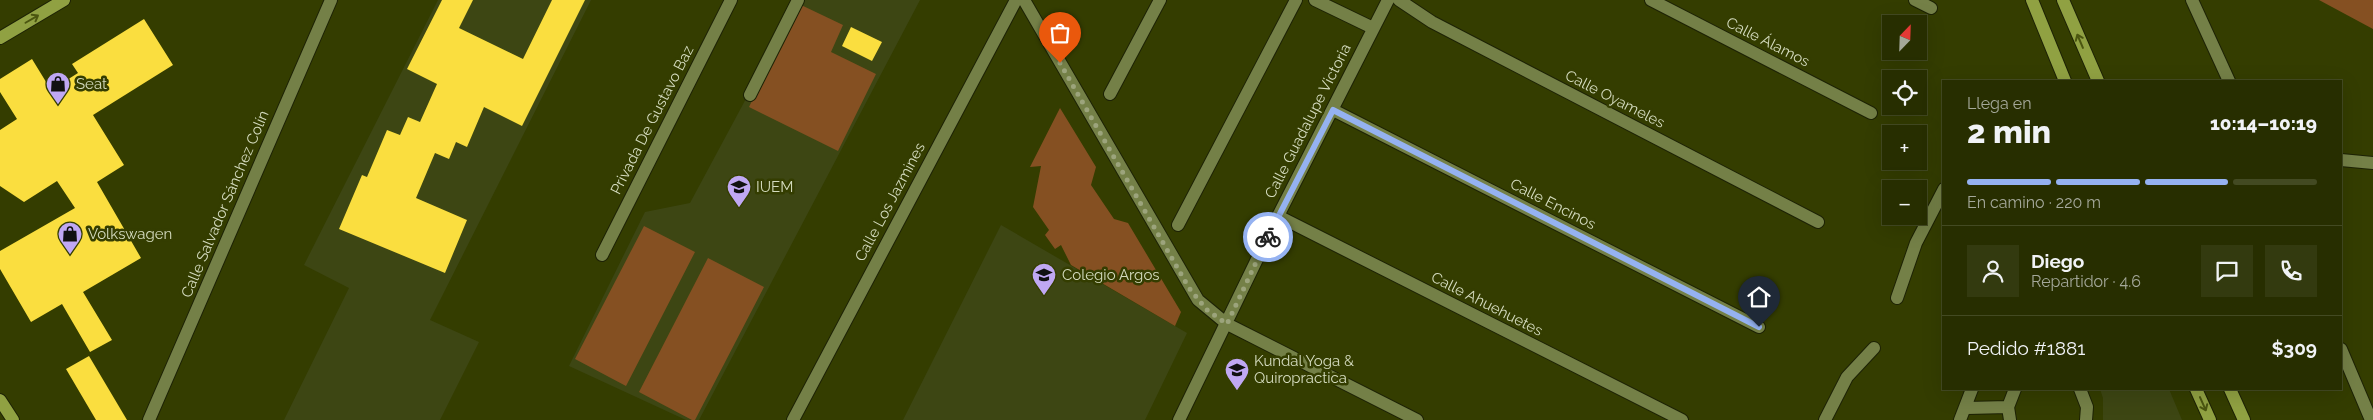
<!DOCTYPE html>
<html lang="es">
<head>
<meta charset="utf-8">
<style>
  :root { --surface:#272e00; --page:#333a0f; --text:#f1f3f6; --muted:#a4a899; --line:#434a22; --accent:#95b2f1 }
  body { margin:0; font-family:Raleway,sans-serif; background:var(--page); color:var(--text); height:100vh; display:flex; flex-direction:column; font-size:19px; white-space:nowrap }
  * { box-sizing:border-box; margin:0 }
  p { font-size:16px; color:var(--muted) }
  .icon { flex:none; width:28px; height:28px; fill:none; stroke:currentColor; stroke-width:2; stroke-linecap:round; stroke-linejoin:round }
  .map { position:relative; flex:1; overflow:hidden }
  .details { position:absolute; left:1942px; top:80px; width:400px; height:310px; display:flex; flex-direction:column; background:var(--surface); border-radius:0px; box-shadow:0 5px 20px #0002,0 0 0 1px var(--line) }
  .details>* { flex:none }
  .needle { width:32px; rotate:23deg }
  .tools { position:absolute; left:1882px; top:15px; display:grid; gap:10px }
  .tools a { display:grid; place-items:center; width:45px; height:45px; border-radius:0px; background:var(--surface); box-shadow:0 5px 20px #0002,0 0 0 1px var(--line); font-size:25px }
  .pin { position:absolute; display:grid; place-items:center; width:42px; height:42px; color:#fff; margin:-51px -21px; border-radius:50% 50% 50% 0; rotate:-45deg; box-shadow:0 0 5px #0007 }
  .pin .icon { rotate:45deg }
  .courier { position:absolute; display:grid; place-items:center; width:50px; height:50px; margin:-25px; border:4px solid #95b2f1; border-radius:50%; background:#fff; color:#222; box-shadow:0 1px 6px #0007 }
  .head em { font-style:normal; font-weight:800 }
  .head div { display:flex; flex-direction:column-reverse }
  .head { display:flex; align-items:center; justify-content:space-between; height:85px; padding:0 25px }
  h1 { font-size:32px; font-weight:800; line-height:38px }
  .bar { display:grid; grid-template-columns:repeat(4,1fr); gap:8px 5px; align-content:center; height:60px; padding:0 25px }
  .bar i { height:6px; border-radius:4px; background:var(--line) }
  .bar .current { background:var(--accent) }
  .bar p { grid-column:span 4 }
  .line { display:flex; align-items:center; gap:12px; padding:0 25px; border-top:1px solid var(--line) }
  .line div { flex:1 }
  .round { display:grid; place-items:center; flex:none; width:52px; height:52px; border-radius:0px; background:var(--page) }
  .map>svg:first-child { display:block }
  .built { fill:#3d4613 }
  .green { fill:#855022 }
  .building { fill:#fade3f }
  .lines { fill:none; stroke-linecap:round; stroke-linejoin:round }
  .minor-casing { stroke:#1d2205; stroke-width:14 }
  .major-casing { stroke:#1d2205; stroke-width:14 }
  .minor { stroke:#748047; stroke-width:12 }
  .major { stroke:#90a142; stroke-width:12 }
  .oneway { stroke:#4b5610 }
  .done { stroke:#9ca47c; stroke-width:5; stroke-dasharray:0 9 }
  .route { stroke:#95b2f1; stroke-width:6 }
  .labels { text-anchor:middle; dominant-baseline:central; stroke-width:5; stroke-linejoin:round; paint-order:stroke }
  .street-label { font-size:15px; fill:#d4dbbe; stroke:#343d00 }
  .poi-label { font-size:15px; fill:#d4dbbe; stroke:#343d00; text-anchor:start }
</style>
</head>
<body>
<div class="map">
<svg width="2373" height="420" viewBox="0 0 2373 420">
  <rect width="100%" height="100%" fill="#343d00"/>
  <path class="built" d="M438 0H591L430 320 479 342 440 420H284L349 288 304 265Z
    M799 0H920L699 420H686L569 366 645 212 690 203Z
    M1001 225 1187 333 1145 420H903Z
    M2100 389H2169L2182 420H2103V398Z"/>
  <path class="green" d="M2319 0H2373V29Z
    M799 4 843 25 831 52 876 74 838 151 749 107Z
    M1060 108 1096 167 1091 185 1114 219 1128 223 1181 312 1175 326 1071 265 1061 245 1055 249 1045 235 1049 230 1033 207 1041 166 1030 167Z
    M644 226 695 252 626 386 575 359Z
    M708 258 764 287 695 420H692L639 392Z"/>
  <path class="building" d="M442 0H473L459 28 523 59 552 0H585L522 126 484 107 467 147 456 142 449 159 435 153 416 198 467 220 445 273 339 229 362 175 367 177 387 130 400 135 408 117 420 122 437 84 407 69Z
    M144 19 173 65 93 115 124 165 97 182 141 258 83 292 112 340 90 352 62 304 31 322 0 269V251L75 208 57 181 24 202 0 186V130L17 119 0 92V79L32 59 51 90 78 73 72 64Z
    M851 27 882 42 872 61 842 46Z
    M89 356 127 420H96L66 369Z"/>
  <g class="lines">
    <defs>
      <path id="minor" d="M1024 0 1198 300 1227 324 1417 420
        M1315 0 1373 28
        M1399 0 1432 22 1818 222
        M1651 0 1871 113
        M1915 0 1931 8
        M2192 0 2229 81
        M1110 94 1160 0
        M750 95 798 0
        M1333 110 1759 327
        M2341 160 2373 163
        M1278 216 1682 420
        M1178 225 1296 0
        M602 255 731 0
        M1897 298 1916 243 1944 189
        M2341 349 2371 420
        M2080 389 2087 407 2086 420
        M1967 408 2008 407
        M149 420 331 0
        M793 420 1016 0
        M1179 420 1278 216 1388 0
        M1825 420 1847 377 1874 348
        M1960 420 1972 389
        M2010 420 2008 407 2015 389"/>
      <path id="major" d="M2032 0 2065 81
        M2063 0 2098 81
        M0 38 64 0
        M2196 389 2210 420
        M2230 389 2244 420
        M0 400 13 420"/>
    </defs>
    <use href="#minor" class="minor-casing"/>
    <use href="#major" class="major-casing"/>
    <use href="#minor" class="minor"/>
    <use href="#major" class="major"/>
  </g>
  <defs><path id="oneway-shaft" d="M-6 0H5M1.5-3L5.5 0L1.5 3" fill="none" stroke-width="1.6" stroke-linecap="round" stroke-linejoin="round" transform="scale(1.25)"/></defs>
  <g class="oneway">
    <use href="#oneway-shaft" transform="translate(32 19) rotate(-30)"/>
    <use href="#oneway-shaft" transform="translate(2080 41) rotate(-113)"/>
    <use href="#oneway-shaft" transform="translate(2203 404) rotate(66)"/>
  </g>
  <g class="lines">
    <path class="done" d="M1060 63 1189 288 1207 310 1227 324 1268 237"/>
    <path class="route" d="M1268 237 1333 110 1759 327"/>
  </g>
  <defs>
    <symbol id="shop-pin" viewBox="-11 -11 22 30"><path d="M0 17L-7.5 6A9.5 9.5 0 1 1 7.5 6Z" fill="#c0a8f3" stroke="#343d00"/><path d="M-5-2.5h2.3a2.7 3.5 0 0 1 5.4 0H5L5.5 6h-11ZM-1.5-2.5h3a1.5 2.3 0 0 0-3 0Z" fill="#111"/></symbol>
    <symbol id="university-pin" viewBox="-11 -11 22 30"><path d="M0 17L-7.5 6A9.5 9.5 0 1 1 7.5 6Z" fill="#c0a8f3" stroke="#343d00"/><path d="M0-5L7-2L0 1L-7-2ZM-4 1L0 2.5L4 1V4Q0 6-4 4Z" fill="#111"/></symbol>
    <symbol id="school-pin" viewBox="-11 -11 22 30"><path d="M0 17L-7.5 6A9.5 9.5 0 1 1 7.5 6Z" fill="#c0a8f3" stroke="#343d00"/><path d="M0-5L7-2L0 1L-7-2ZM-4 1L0 2.5L4 1V4Q0 6-4 4Z" fill="#111"/></symbol>
  </defs>
  <g fill-rule="evenodd">
    <use href="#shop-pin" x="44" y="70" width="28" height="38"/>
    <use href="#university-pin" x="725" y="173" width="28" height="38"/>
    <use href="#shop-pin" x="56" y="220" width="28" height="38"/>
    <use href="#school-pin" x="1030" y="261" width="28" height="38"/>
    <use href="#school-pin" x="1223" y="356" width="28" height="38"/>
  </g>
  <g class="labels">
    <g class="street-label">
      <text transform="translate(1768 42) rotate(27)">Calle Álamos</text>
      <text transform="translate(1615 99) rotate(27)">Calle Oyameles</text>
      <text transform="translate(652 120) rotate(-63)">Privada De Gustavo Baz</text>
      <text transform="translate(1308 121) rotate(-63)">Calle Guadalupe Victoria</text>
      <text transform="translate(890 202) rotate(-62)">Calle Los Jazmines</text>
      <text transform="translate(225 204) rotate(-67)">Calle Salvador Sánchez Colín</text>
      <text transform="translate(1553 204) rotate(27)">Calle Encinos</text>
      <text transform="translate(1487 304) rotate(27)">Calle Ahuehuetes</text>
    </g>
    <g class="poi-label">
      <text x="76" y="84">Seat</text>
      <text x="756" y="187">IUEM</text>
      <text x="88" y="234">Volkswagen</text>
      <text x="1062" y="275">Colegio Argos</text>
      <text x="1254" y="361">Kundal Yoga &amp;<tspan x="1254" dy="17">Quiropractica</tspan></text>
    </g>
  </g>
</svg>
<div class="tools">
<a><svg class="needle" viewBox="-14 -14 28 28"><path d="M0-13l5 13h-10z" fill="#e53935"/><path d="M0 13l5-13h-10z" fill="#a4a899"/></svg></a>
<a><svg class="icon" aria-label="locate" viewBox="0 0 24 24"><circle cx="12" cy="12" r="6"/><path d="M12 2v4M12 18v4M2 12h4M18 12h4"/></svg></a>
<a>+</a>
<a>−</a>
</div>
<div class="pin" style="left:1060px;top:63px;background:#ea580c"><svg class="icon" aria-label="bag" viewBox="0 0 24 24"><path d="M5 8h14l-1 12H6zM9 8a3 3 0 0 1 6 0"/></svg></div>
<div class="pin" style="left:1759px;top:327px;background:#1f2937"><svg class="icon" aria-label="home" viewBox="0 0 24 24"><path d="M3 11l9-7 9 7M6 9v11h12V9"/></svg></div>
<div class="courier" style="left:1268px;top:237px"><svg class="icon" aria-label="bike" viewBox="0 0 24 24"><circle cx="6" cy="16" r="4"/><circle cx="18" cy="16" r="4"/><path d="M6 16l4-8h5l3 8M10 8l3 8H6M13 5h3"/></svg></div>
<section class="details">
<div class="head"><div><h1>2 min</h1><p>Llega en</p></div><em>10:14–10:19</em></div>
<div class="bar"><i class="current"></i><i class="current"></i><i class="current"></i><i></i><p>En camino · 220 m</p></div>
<div class="line" style="height:90px"><a class="round"><svg class="icon" aria-label="person" viewBox="0 0 24 24"><circle cx="12" cy="8" r="4"/><path d="M4 21q1-7 8-7t8 7"/></svg></a><div><b>Diego</b><p>Repartidor · 4.6</p></div><a class="round"><svg class="icon" aria-label="chat" viewBox="0 0 24 24"><path d="M4 5h16v11H9l-5 4z"/></svg></a><a class="round"><svg class="icon" aria-label="phone" viewBox="0 0 24 24"><path d="M5 4h4l2 5-3 2q2 4 5 5l2-3 5 2v4C11 20 4 13 5 4z"/></svg></a></div>
<div class="line" style="height:65px"><div>Pedido #1881</div><b>$309</b></div>
</section>
</div>
</body>
</html>
